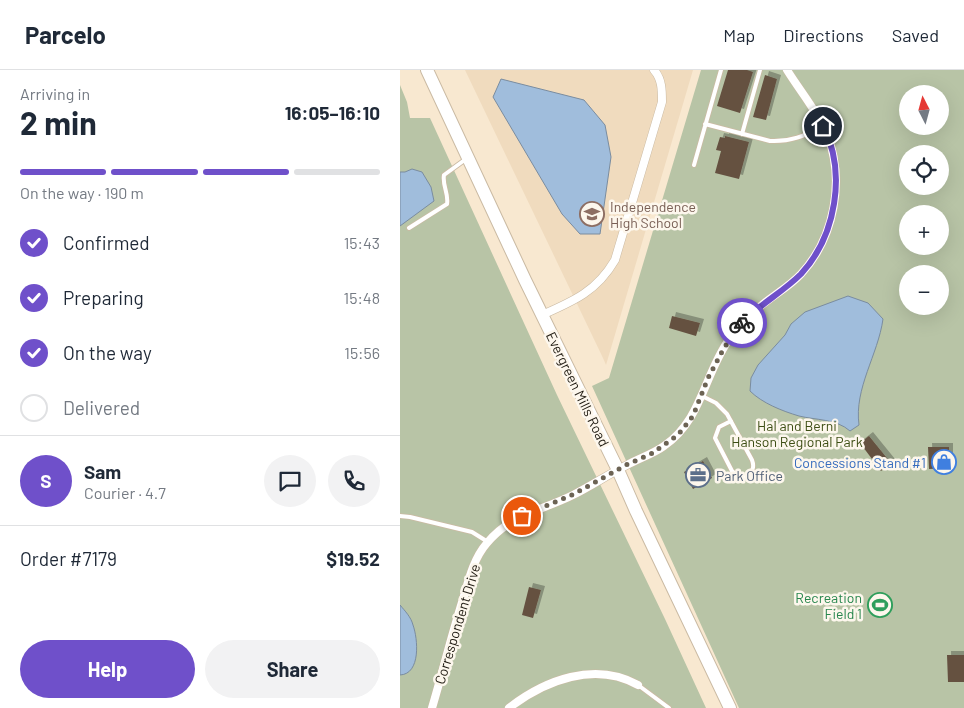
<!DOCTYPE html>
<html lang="en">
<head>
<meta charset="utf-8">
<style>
  :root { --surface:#fff; --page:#f2f2f3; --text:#1f2937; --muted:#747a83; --line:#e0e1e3; --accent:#6f50ca }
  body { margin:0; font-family:Barlow,sans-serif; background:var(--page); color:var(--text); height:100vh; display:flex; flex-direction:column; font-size:19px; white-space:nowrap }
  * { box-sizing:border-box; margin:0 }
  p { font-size:16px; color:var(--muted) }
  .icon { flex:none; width:28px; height:28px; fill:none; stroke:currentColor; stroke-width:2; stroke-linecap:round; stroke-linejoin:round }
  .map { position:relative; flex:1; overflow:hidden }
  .panel { display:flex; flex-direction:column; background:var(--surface); width:400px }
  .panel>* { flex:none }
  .needle { width:32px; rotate:354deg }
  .fabs { position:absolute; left:499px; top:15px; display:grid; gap:10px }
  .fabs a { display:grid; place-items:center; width:50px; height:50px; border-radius:50%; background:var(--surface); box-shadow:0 5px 20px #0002; font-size:25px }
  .pin { position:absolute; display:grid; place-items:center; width:42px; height:42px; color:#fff; margin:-21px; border:2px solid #fff; border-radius:50%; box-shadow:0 1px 5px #0007 }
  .courier { position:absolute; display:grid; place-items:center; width:50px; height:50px; margin:-25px; border:4px solid #6f50ca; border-radius:50%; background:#fff; color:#222; box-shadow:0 1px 6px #0007 }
  .summary em { font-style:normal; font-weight:700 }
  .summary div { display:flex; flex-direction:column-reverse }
  .summary { display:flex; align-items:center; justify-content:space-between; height:85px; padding:0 20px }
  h1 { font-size:32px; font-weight:700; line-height:38px }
  .bar { display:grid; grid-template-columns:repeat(4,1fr); gap:8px 5px; align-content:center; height:60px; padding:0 20px }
  .bar i { height:6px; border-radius:4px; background:var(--line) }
  .bar .current { background:var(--accent) }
  .bar p { grid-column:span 4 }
  .line { display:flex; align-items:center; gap:12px; padding:0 20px; border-top:1px solid var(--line) }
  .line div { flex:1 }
  .round { display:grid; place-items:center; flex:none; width:52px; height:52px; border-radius:26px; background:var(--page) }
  ol { padding:0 20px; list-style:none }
  li { display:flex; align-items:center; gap:15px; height:55px }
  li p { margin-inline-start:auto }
  li .icon { padding:5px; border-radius:50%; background:var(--accent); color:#fff; stroke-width:4 }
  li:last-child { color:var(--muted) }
  li i { width:28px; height:28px; border:2px solid var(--line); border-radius:50% }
  .primary-button { display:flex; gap:10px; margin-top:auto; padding:10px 20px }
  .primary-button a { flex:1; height:58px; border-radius:30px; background:var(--accent); color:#fff; font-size:20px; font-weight:700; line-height:58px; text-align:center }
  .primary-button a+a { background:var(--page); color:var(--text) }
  header { display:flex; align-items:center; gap:30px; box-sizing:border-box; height:70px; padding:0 25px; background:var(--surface); border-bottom:1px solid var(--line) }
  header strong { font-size:24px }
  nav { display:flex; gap:28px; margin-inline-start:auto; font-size:18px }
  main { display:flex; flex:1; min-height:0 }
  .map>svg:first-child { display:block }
  .built { fill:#f0dbbe }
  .green { fill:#b8c4a6; fill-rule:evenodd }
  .water { fill:#a0bddc; stroke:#7a8c9f }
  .building { fill:#655141; filter:url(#shadow) }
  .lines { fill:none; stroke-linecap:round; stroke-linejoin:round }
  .service-casing { stroke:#cabaa3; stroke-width:5.5 }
  .minor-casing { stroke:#cabaa3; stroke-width:9 }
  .primary-casing { stroke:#cabaa3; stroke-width:14 }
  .service { stroke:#fff; stroke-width:4 }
  .minor { stroke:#fff; stroke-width:8 }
  .primary { stroke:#fff; stroke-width:12 }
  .done { stroke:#6c6354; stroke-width:5; stroke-dasharray:0 9 }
  .route { stroke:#6f50ca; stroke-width:6 }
  .labels { text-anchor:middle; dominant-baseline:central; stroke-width:5; stroke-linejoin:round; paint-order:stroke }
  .education-label { font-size:14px; fill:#785e54; stroke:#fdf7ed; text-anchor:start }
  .street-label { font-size:14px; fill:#201b12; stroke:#fdf7ed }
  .park-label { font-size:14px; fill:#3d4e14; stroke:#fdf7ed }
  .shop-label { font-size:14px; fill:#366cbe; stroke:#fdf7ed; text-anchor:end }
  .service-label { font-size:14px; fill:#4e5e75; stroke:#fdf7ed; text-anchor:start }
  .leisure-label { font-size:14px; fill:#27864d; stroke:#fdf7ed; text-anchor:end }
</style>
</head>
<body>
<header>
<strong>Parcelo</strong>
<nav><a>Map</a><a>Directions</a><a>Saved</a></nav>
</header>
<main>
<section class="panel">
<div class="summary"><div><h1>2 min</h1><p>Arriving in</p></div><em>16:05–16:10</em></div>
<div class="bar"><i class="current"></i><i class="current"></i><i class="current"></i><i></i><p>On the way · 190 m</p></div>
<ol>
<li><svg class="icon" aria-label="check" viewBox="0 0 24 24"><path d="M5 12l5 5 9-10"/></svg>Confirmed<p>15:43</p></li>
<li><svg class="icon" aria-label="check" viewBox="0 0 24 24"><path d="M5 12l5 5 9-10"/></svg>Preparing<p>15:48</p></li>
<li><svg class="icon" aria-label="check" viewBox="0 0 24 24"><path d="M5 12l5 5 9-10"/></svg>On the way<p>15:56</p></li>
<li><i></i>Delivered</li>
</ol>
<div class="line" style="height:90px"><b class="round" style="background:var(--accent);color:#fff">S</b><div><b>Sam</b><p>Courier · 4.7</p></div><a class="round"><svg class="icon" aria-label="chat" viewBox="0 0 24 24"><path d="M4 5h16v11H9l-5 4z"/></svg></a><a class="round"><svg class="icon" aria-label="phone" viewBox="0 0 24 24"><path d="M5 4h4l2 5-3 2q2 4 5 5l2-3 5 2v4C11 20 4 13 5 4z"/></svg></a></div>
<div class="line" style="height:65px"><div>Order #7179</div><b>$19.52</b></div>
<div class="primary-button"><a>Help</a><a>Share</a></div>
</section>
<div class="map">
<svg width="564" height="638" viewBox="0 0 564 638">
  <defs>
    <filter id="shadow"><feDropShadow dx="4" dy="-4" stdDeviation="0" flood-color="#0004"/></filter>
  </defs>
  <rect width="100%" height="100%" fill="#f8e8d0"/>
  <path class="built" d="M65 0H293L206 295 203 288Z"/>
  <path class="green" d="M301 0H564V638H339L192 316 209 308ZM508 24H540V56H508ZM508 84H540V116H508ZM508 144H540V176H508ZM508 204H540V236H508Z
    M0 15 7 32 10 48H30L157 325 265 549 306 638H0Z"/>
  <path class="water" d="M101 9 184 30 205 55 211 87 200 164H180L162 144 93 27Z
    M12 99 22 102 31 117 34 131 0 156V102H5Z
    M448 226 468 233 483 249C478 285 454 318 459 355L450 361C437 349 415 350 399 346 382 341 362 333 350 321L351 308 358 295 385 265 391 254 405 242Z
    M0 535C5 541 11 547 13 555 18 569 21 604 0 605Z"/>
  <path class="building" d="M328 0H347L353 2 340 43 317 36Z
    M365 5 377 9 366 50 353 47Z
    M325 66 349 72 339 109 315 103 321 81 316 80 320 67 325 68Z
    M272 246 300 253 296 266 269 258Z
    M469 366 491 393 481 401 460 373Z
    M528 377H549V398L529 399Z
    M303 391 312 408 293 419 284 402Z
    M129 517 141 520 133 548 122 545Z
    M547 585H564V612H548Z"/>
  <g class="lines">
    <defs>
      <path id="service" d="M305 54 370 71C390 72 405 66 423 56
        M342 64 360 0
        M294 95 321 0
        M9 158 47 134C49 124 42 115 44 105L66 89
        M302 326 316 333 327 344 352 390C355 398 352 402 346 407L338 406 332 401 315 368 319 357 331 351
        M0 446 10 447 72 462 88 472
        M238 615 269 638"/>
      <path id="minor" d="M142 245C174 231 197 221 215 190L262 32C262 20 262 9 254 0
        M32 638C43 601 52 563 64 526 69 508 74 488 87 473 111 444 141 441 173 425 191 416 209 404 227 395 240 388 253 384 264 376 301 351 304 306 328 271 336 260 345 249 356 240 370 227 388 218 401 204 435 167 445 110 427 64 417 41 400 21 387 0
        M109 638C145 610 195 591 238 615"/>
      <path id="primary" d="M27 0 125 210 218 400 236 441 330 638"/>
    </defs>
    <use href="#service" class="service-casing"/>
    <use href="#minor" class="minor-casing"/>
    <use href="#primary" class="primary-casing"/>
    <use href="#service" class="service"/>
    <use href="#minor" class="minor"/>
    <use href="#primary" class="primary"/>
  </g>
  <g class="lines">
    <path class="done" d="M122 446 172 425 228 394 251 384 278 365 293 346 308 308 324 278 342 253"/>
    <path class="route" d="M342 253C360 234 383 222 401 204 436 166 447 102 423 56"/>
  </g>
  <defs>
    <symbol id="school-ring" viewBox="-11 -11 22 22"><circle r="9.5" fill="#fdf7ed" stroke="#8d6e63" stroke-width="1.5"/><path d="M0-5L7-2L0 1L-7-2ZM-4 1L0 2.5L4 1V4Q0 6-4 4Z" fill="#8d6e63"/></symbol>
    <symbol id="shop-ring" viewBox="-11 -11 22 22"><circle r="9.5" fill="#fdf7ed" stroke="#3f7fe0" stroke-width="1.5"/><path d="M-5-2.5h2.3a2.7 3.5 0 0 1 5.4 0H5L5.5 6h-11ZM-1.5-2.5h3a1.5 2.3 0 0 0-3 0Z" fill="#3f7fe0"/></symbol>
    <symbol id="office-ring" viewBox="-11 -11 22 22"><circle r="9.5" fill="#fdf7ed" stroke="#5c6f8a" stroke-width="1.5"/><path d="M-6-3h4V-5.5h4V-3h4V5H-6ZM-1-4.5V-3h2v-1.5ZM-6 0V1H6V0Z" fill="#5c6f8a"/></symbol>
    <symbol id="stadium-ring" viewBox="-11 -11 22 22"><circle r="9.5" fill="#fdf7ed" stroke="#2e9e5b" stroke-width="1.5"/><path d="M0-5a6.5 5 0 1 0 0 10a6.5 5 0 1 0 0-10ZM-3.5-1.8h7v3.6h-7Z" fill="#2e9e5b"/></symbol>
  </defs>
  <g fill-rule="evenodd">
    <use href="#school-ring" x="178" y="130" width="28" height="28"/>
    <use href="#shop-ring" x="530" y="378" width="28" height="28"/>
    <use href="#office-ring" x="284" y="391" width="28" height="28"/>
    <use href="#stadium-ring" x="466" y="521" width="28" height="28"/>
  </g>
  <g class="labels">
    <g class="education-label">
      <text x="210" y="136">Independence<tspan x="210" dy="16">High School</tspan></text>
    </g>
    <g class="street-label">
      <text transform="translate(178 319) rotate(64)">Evergreen Mills Road</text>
      <text transform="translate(57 554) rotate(-73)">Correspondent Drive</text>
    </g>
    <g class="park-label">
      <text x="397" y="355">Hal and Berni<tspan x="397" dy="16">Hanson Regional Park</tspan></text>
    </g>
    <g class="shop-label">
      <text x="526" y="392">Concessions Stand #1</text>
    </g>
    <g class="service-label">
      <text x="316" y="405">Park Office</text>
    </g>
    <g class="leisure-label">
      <text x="462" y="527">Recreation<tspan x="462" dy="16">Field 1</tspan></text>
    </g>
  </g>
</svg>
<div class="fabs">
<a><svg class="needle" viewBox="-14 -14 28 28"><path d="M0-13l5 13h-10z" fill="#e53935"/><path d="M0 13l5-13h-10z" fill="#747a83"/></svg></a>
<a><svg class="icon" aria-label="locate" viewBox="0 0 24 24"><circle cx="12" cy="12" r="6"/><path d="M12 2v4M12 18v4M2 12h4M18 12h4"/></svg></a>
<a>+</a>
<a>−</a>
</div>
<div class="pin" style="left:122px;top:446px;background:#ea580c"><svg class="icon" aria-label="bag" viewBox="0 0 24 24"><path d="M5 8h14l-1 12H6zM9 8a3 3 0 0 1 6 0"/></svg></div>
<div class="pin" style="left:423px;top:56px;background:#1f2937"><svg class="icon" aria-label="home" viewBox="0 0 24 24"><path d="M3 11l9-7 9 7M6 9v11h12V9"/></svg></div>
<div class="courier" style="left:342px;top:253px"><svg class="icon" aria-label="bike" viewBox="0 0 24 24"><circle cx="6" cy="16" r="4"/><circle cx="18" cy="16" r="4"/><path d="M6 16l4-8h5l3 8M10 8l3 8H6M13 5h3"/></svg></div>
</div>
</main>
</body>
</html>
